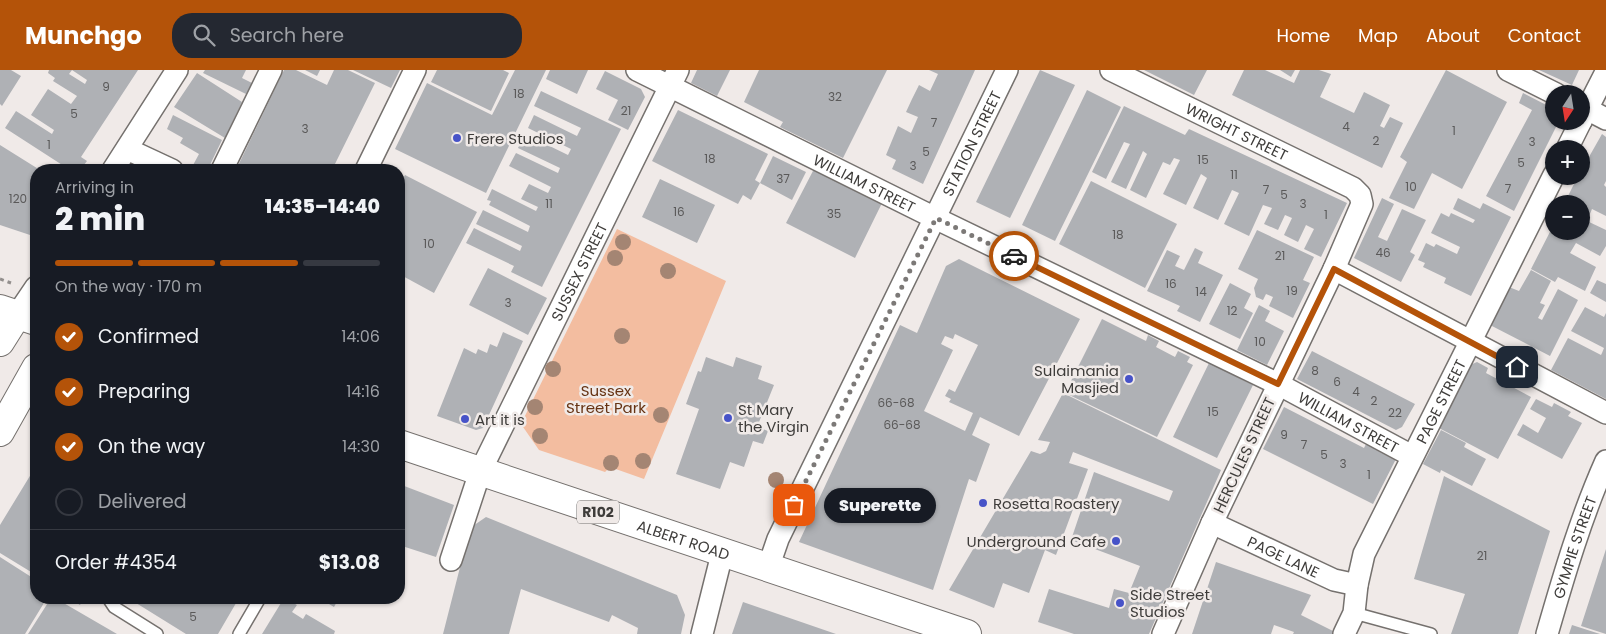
<!DOCTYPE html>
<html lang="en">
<head>
<meta charset="utf-8">
<style>
  :root { --surface:#171b24; --page:#242831; --text:#f1f3f6; --muted:#9ea1a6; --line:#363941; --accent:#b45309 }
  body { margin:0; font-family:Poppins,sans-serif; background:var(--page); color:var(--text); height:100vh; display:flex; flex-direction:column; font-size:19px; white-space:nowrap }
  * { box-sizing:border-box; margin:0 }
  p { font-size:16px; color:var(--muted) }
  .icon { flex:none; width:28px; height:28px; fill:none; stroke:currentColor; stroke-width:2; stroke-linecap:round; stroke-linejoin:round }
  .map { position:relative; flex:1; overflow:hidden }
  .side { position:absolute; left:30px; top:94px; width:375px; height:440px; display:flex; flex-direction:column; background:var(--surface); border-radius:20px; box-shadow:0 1px 4px #0004 }
  .side>* { flex:none }
  .needle { width:32px; rotate:192deg }
  .fabs { position:absolute; left:1545px; top:15px; display:grid; gap:10px }
  .fabs a { display:grid; place-items:center; width:45px; height:45px; border-radius:50%; background:var(--surface); box-shadow:0 1px 4px #0004; font-size:25px }
  .pin { position:absolute; display:grid; place-items:center; width:42px; height:42px; color:#fff; margin:-21px; border-radius:10px; box-shadow:0 2px 8px #0006 }
  .courier { position:absolute; display:grid; place-items:center; width:50px; height:50px; margin:-25px; border:4px solid #b45309; border-radius:50%; background:#fff; color:#222; box-shadow:0 1px 6px #0007 }
  .bubble { position:absolute; height:35px; border-radius:18px; background:var(--surface); box-shadow:0 1px 4px #0004; font-size:16px; font-weight:800; line-height:35px; text-align:center }
  .overview em { font-style:normal; font-weight:800 }
  .overview div { display:flex; flex-direction:column-reverse }
  .overview { display:flex; align-items:center; justify-content:space-between; height:85px; padding:0 25px }
  h1 { font-size:32px; font-weight:800; line-height:38px }
  .bar { display:grid; grid-template-columns:repeat(4,1fr); gap:8px 5px; align-content:center; height:60px; padding:0 25px }
  .bar i { height:6px; border-radius:4px; background:var(--line) }
  .bar .current { background:var(--accent) }
  .bar p { grid-column:span 4 }
  .line { display:flex; align-items:center; gap:12px; padding:0 25px; border-top:1px solid var(--line) }
  .line div { flex:1 }
  ol { padding:0 25px; list-style:none }
  li { display:flex; align-items:center; gap:15px; height:55px }
  li p { margin-inline-start:auto }
  li .icon { padding:5px; border-radius:50%; background:var(--accent); color:#fff; stroke-width:4 }
  li:last-child { color:var(--muted) }
  li i { width:28px; height:28px; border:2px solid var(--line); border-radius:50% }
  header { display:flex; align-items:center; gap:30px; box-sizing:border-box; height:70px; padding:0 25px; background:var(--accent); color:#fff }
  header strong { font-size:24px }
  nav { display:flex; gap:28px; margin-inline-start:auto; font-size:18px }
  .search { width:350px; height:45px; background:var(--page); display:flex; align-items:center; gap:12px; box-sizing:border-box; padding:0 18px; border-radius:20px; color:var(--muted); font-size:19px }
  .map>svg:first-child { display:block }
  .green { fill:#f3bda0 }
  .building { fill:#afb1b5; fill-rule:evenodd }
  .lines { fill:none; stroke-linecap:round; stroke-linejoin:round }
  .lane-casing { stroke:#75716e; stroke-width:14 }
  .street-casing { stroke:#75716e; stroke-width:24 }
  .secondary-casing { stroke:#75716e; stroke-width:30 }
  .primary-casing { stroke:#75716e; stroke-width:30 }
  .path { stroke:#938f8d; stroke-width:3; stroke-dasharray:4 4; stroke-linecap:butt }
  .lane { stroke:#fff; stroke-width:11 }
  .street { stroke:#fff; stroke-width:21 }
  .secondary { stroke:#fff; stroke-width:28 }
  .primary { stroke:#fff; stroke-width:28 }
  .tree { fill:#a48573 }
  .done { stroke:#7c7977; stroke-width:5; stroke-dasharray:0 9 }
  .route { stroke:#b45309; stroke-width:6 }
  .poi-dot { fill:#4753c8; stroke:#f0eae8; stroke-width:2 }
  .labels { text-anchor:middle; dominant-baseline:central; stroke-width:5; stroke-linejoin:round; paint-order:stroke }
  .number-label { font-size:12px; fill:#5a5959 }
  .shield { fill:#f0eae8; stroke:#73706e; stroke-width:1 }
  .shield-label { font-size:14px; font-weight:bold; fill:#3e3c3a }
  .street-label { font-size:15px; fill:#3e3c3a; stroke:#f0eae8 }
  .poi-label { font-size:15px; fill:#3e3c3a; stroke:#f0eae8; text-anchor:start }
  .park-label { font-size:15px; fill:#663313; stroke:#f0eae8 }
</style>
</head>
<body>
<header>
<strong>Munchgo</strong>
<div class="search"><svg class="icon" aria-label="search" viewBox="0 0 24 24"><circle cx="10" cy="10" r="6"/><path d="M15 15l6 6"/></svg>Search here</div>
<nav><a>Home</a><a>Map</a><a>About</a><a>Contact</a></nav>
</header>
<div class="map">
<svg width="1606" height="564" viewBox="0 0 1606 564">
  <rect width="100%" height="100%" fill="#f0eae8"/>
  <path class="green" d="M617 159 726 211 644 409 610 397 605 402 539 380 521 354Z"/>
  <path class="building" d="M0 0H11L21 6 2 36 0 34Z
    M49 0H138L81 87 87 91 80 100H70L5 58 16 41 52 64 54 60 31 45 48 19 71 34 77 26 53 11 55 8 48 3ZM72 0 87 10 85 14 69 4Z
    M205 0H246L242 8 252 13 246 24 203 3Z
    M284 0H296L327 15 334 0H348L375 13 332 100H236Z
    M305 0H320L317 6Z
    M353 0H400L391 18Z
    M437 0H503L509 3 491 41 431 12Z
    M515 0H546L486 123 395 79 427 13 492 45Z
    M550 0H588L577 24 546 9Z
    M697 0H730L717 26 691 13Z
    M759 0H887L843 88 780 57 783 52 744 32Z
    M929 0H975L923 114 892 99 896 90 886 85 898 56 911 63 918 47 906 42 912 29 919 15 930 21 938 4Z
    M1040 0 1075 15 1010 148 976 132Z
    M1144 0H1207L1194 25Z
    M1244 0H1265L1294 13 1300 0H1319L1331 4 1320 27 1354 43 1364 22 1390 35 1380 56 1384 58 1390 47 1403 53 1382 98 1232 25Z
    M1280 0H1295L1291 7Z
    M1446 0 1507 32 1462 119 1432 103 1414 139 1389 128 1407 92 1400 87Z
    M1539 0H1579L1572 15Z
    M605 1 641 19 645 27 628 60 608 50 618 30 596 19Z
    M197 3 242 32 225 68 174 37Z
    M1087 20 1121 37 1055 171 1022 155Z
    M541 21 621 59 542 217 511 202 514 196 466 173 474 158 520 181 522 176 476 154 483 140 528 162 530 156 489 135 491 131 487 130 492 119 536 141 538 137 521 129 529 114 548 123 551 117 509 96 516 83 558 103 560 98 518 78 525 64 568 85 571 79 528 58 534 45 577 66 581 58 534 36Z
    M1523 23 1554 39V51H1559L1514 141 1486 126 1532 40 1519 33Z
    M1124 36 1185 65 1189 59 1347 133 1321 187 1304 179 1314 159 1306 155 1298 172 1284 165 1292 148 1285 145 1278 160 1264 154 1272 138 1263 135 1249 166 1224 154 1239 123 1232 120 1218 150 1193 138 1207 108 1201 104 1186 135 1163 124 1180 90 1174 88 1170 95 1163 92 1146 128 1130 120 1147 84 1143 81 1126 119 1111 112 1130 74 1124 72 1106 109 1092 102Z
    M678 40 768 84 755 110 760 113 751 130 743 125 738 134 652 91Z
    M173 45 222 70 208 99 198 100 192 97 199 84 180 73 183 68 167 59Z
    M1602 64 1606 67V111L1604 115 1606 117V146L1592 139 1587 151 1606 160V176L1600 186 1576 173 1570 183 1596 197 1585 221 1558 207 1555 212 1531 199 1554 154V161H1581V134H1564L1578 106H1581V101Z
    M0 75 40 100H36V167L0 155Z
    M773 86 806 102 792 130 760 113Z
    M814 99 882 133 855 188 786 153Z
    M405 105 477 142 434 223 399 204V117Z
    M660 109 715 135 697 173 642 147Z
    M1091 111 1177 154 1145 218 1059 174Z
    M1382 128 1394 134 1378 167 1387 171 1402 139 1426 150 1410 182 1415 185 1401 212 1354 188Z
    M1458 128 1480 139 1483 133 1511 147 1471 226 1444 213 1446 208 1423 197 1425 193 1418 190 1426 173 1434 177 1436 174 1457 184 1460 177 1431 163 1441 143 1449 147 1451 143 1473 153 1475 150 1453 139Z
    M1257 160 1314 187 1303 210 1310 213 1293 248 1269 236 1273 227 1266 224 1263 230 1256 227 1254 218 1258 209 1238 199Z
    M1195 178 1203 182 1198 193 1223 205 1200 252 1177 241 1180 236 1147 221 1167 180 1180 186 1175 196 1184 200Z
    M959 189 1080 249 1019 366 980 347 972 365 990 374 976 412 969 409 933 520 799 472 900 255 917 263 946 196ZM955 264 978 275 955 322 949 319 945 326 951 329 949 332 973 343 965 361 924 341 953 280 941 274 945 266 953 269Z
    M488 198 547 228 528 265 469 235Z
    M1531 200 1551 211 1540 233 1545 235 1538 248 1542 250 1558 219 1578 230 1550 286 1490 255 1509 217 1519 221Z
    M1597 210 1606 214V232L1590 223Z
    M1230 213 1251 224 1244 238 1253 243 1240 269 1209 254Z
    M1259 235 1270 241 1265 251 1284 261 1267 295 1237 280Z
    M1585 237 1604 247 1606 243V329L1551 300 1568 268 1601 285 1602 283 1604 278 1571 261Z
    M1102 249 1146 271 1148 265 1159 271 1156 277 1175 287 1178 281 1190 287 1187 292 1193 295 1157 367 1065 323Z
    M503 262 523 271 483 358 476 360 437 346 464 278 476 284 478 279 487 283 490 274 497 277Z
    M1312 281 1415 334 1402 357 1396 360 1297 309Z
    M706 287 733 297 736 287 762 296 758 309 774 315 757 357 768 361 763 374 753 371 744 397 730 392 720 419 676 404 699 339 686 334 698 301 701 302Z
    M1477 292 1488 298 1486 303 1531 327 1498 389 1437 357 1470 295Z
    M1209 293 1253 315 1217 388 1173 367Z
    M1063 323 1221 400 1149 564H1074L1038 552 1049 519 1109 538 1114 519 1129 523 1140 496 1071 470 1094 402 1169 431 1173 421 1073 382 1069 393 1088 399 1056 485 1045 480 1029 523 1003 513 994 538 949 520 1031 381 1040 384 1046 381 1050 372 1038 370Z
    M1536 329 1552 337 1554 333 1571 342 1568 346 1582 353 1562 389 1517 365 1523 354 1538 363 1546 348 1530 339Z
    M1284 337 1364 378 1366 374 1396 389 1373 434 1263 379Z
    M1441 360 1466 373 1464 377 1486 389 1472 416 1441 400 1440 403 1423 394Z
    M36 396V505L0 483V455Z
    M1444 406 1550 461 1518 564H1451L1465 524 1414 509Z
    M399 414 454 435 436 487 399 475Z
    M486 447 677 525 685 545 681 564H637L638 558 612 545 609 552 521 519 509 564H443L470 458Z
    M1606 479V564L1581 556Z
    M0 487 36 510V528H47L25 564H0Z
    M1216 492 1311 525 1301 545 1335 562 1334 564H1293L1294 562 1274 555 1271 564H1192Z
    M51 528H55L117 564H28Z
    M69 528H84L80 535Z
    M128 528H239L218 564H186Z
    M284 528 297 535 292 542 303 549 306 544 335 561 334 564H262Z
    M319 528H339L334 537Z
    M743 532 836 564H732Z
    M1572 555 1600 564H1569Z"/>
  <g class="lines">
    <defs>
      <path id="lane" d="M108 528 114 537 157 564
        M1354 543 1431 564
        M239 564 260 528"/>
      <g id="street">
        <path id="s1" d="M637 0 935 148 1278 314 1412 386"/>
        <path id="s2" d="M1111 0 1353 118 1360 125 1362 134 1334 199 1212 453 1163 564"/>
        <path d="M1508 0 1556 24"/>
        <path d="M1581 36 1606 49"/>
        <path d="M1581 51 1606 2"/>
        <path d="M127 79 172 100"/>
        <path d="M1567 79 1581 51"/>
        <path d="M113 100 177 0"/>
        <path d="M222 100 271 0"/>
        <path d="M366 100 415 0"/>
        <path d="M1334 199 1606 343"/>
        <path d="M17 245 36 217"/>
        <path id="s3" d="M1212 453 1334 510 1357 515"/>
        <path id="s4" d="M451 490 480 402 678 0"/>
        <path id="s5" d="M768 498 778 469 1007 0"/>
        <path d="M702 564 722 484"/>
        <path id="s6" d="M1344 564 1354 543 1357 515 1364 484 1554 105"/>
        <path id="s7" d="M1547 564C1564 505 1581 447 1606 391"/>
      </g>
      <path id="secondary" d="M0 272 17 245
        M0 362 36 298"/>
      <g id="primary">
        <path d="M0 239 36 251"/>
        <path id="s8" d="M399 374C588 439 778 500 967 564"/>
      </g>
    </defs>
    <use href="#lane" class="lane-casing"/>
    <use href="#street" class="street-casing"/>
    <use href="#secondary" class="secondary-casing"/>
    <use href="#primary" class="primary-casing"/>
    <path class="path" d="M0 209 11 213"/>
    <use href="#lane" class="lane"/>
    <use href="#street" class="street"/>
    <use href="#secondary" class="secondary"/>
    <use href="#primary" class="primary"/>
  </g>
  <g class="tree">
    <circle cx="623" cy="172" r="8"/>
    <circle cx="615" cy="188" r="8"/>
    <circle cx="668" cy="201" r="8"/>
    <circle cx="622" cy="266" r="8"/>
    <circle cx="553" cy="299" r="8"/>
    <circle cx="535" cy="337" r="8"/>
    <circle cx="661" cy="345" r="8"/>
    <circle cx="540" cy="366" r="8"/>
    <circle cx="643" cy="391" r="8"/>
    <circle cx="611" cy="393" r="8"/>
    <circle cx="776" cy="410" r="8"/>
  </g>
  <g class="lines">
    <path class="done" d="M794 435 936 148 1014 186"/>
    <path class="route" d="M1014 186 1278 314 1334 199 1517 297"/>
  </g>
  <g class="poi-dot">
    <circle cx="457" cy="68" r="5"/>
    <circle cx="1129" cy="309" r="5"/>
    <circle cx="728" cy="348" r="5"/>
    <circle cx="465" cy="349" r="5"/>
    <circle cx="983" cy="433" r="5"/>
    <circle cx="1116" cy="471" r="5"/>
    <circle cx="1120" cy="533" r="5"/>
  </g>
  <g class="labels">
    <g class="number-label">
      <text x="106" y="16">9</text>
      <text x="519" y="23">18</text>
      <text x="835" y="26">32</text>
      <text x="626" y="40">21</text>
      <text x="74" y="43">5</text>
      <text x="934" y="52">7</text>
      <text x="1346" y="56">4</text>
      <text x="305" y="58">3</text>
      <text x="1454" y="60">1</text>
      <text x="1376" y="70">2</text>
      <text x="1532" y="71">3</text>
      <text x="49" y="74">1</text>
      <text x="926" y="81">5</text>
      <text x="710" y="88">18</text>
      <text x="1203" y="89">15</text>
      <text x="1521" y="92">5</text>
      <text x="913" y="95">3</text>
      <text x="1234" y="104">11</text>
      <text x="783" y="108">37</text>
      <text x="1411" y="116">10</text>
      <text x="1508" y="118">7</text>
      <text x="1266" y="119">7</text>
      <text x="1284" y="124">5</text>
      <text x="18" y="128">120</text>
      <text x="549" y="133">11</text>
      <text x="1303" y="133">3</text>
      <text x="679" y="141">16</text>
      <text x="834" y="143">35</text>
      <text x="1326" y="144">1</text>
      <text x="1118" y="164">18</text>
      <text x="429" y="173">10</text>
      <text x="1383" y="182">46</text>
      <text x="1280" y="185">21</text>
      <text x="1171" y="213">16</text>
      <text x="1292" y="220">19</text>
      <text x="1201" y="221">14</text>
      <text x="508" y="232">3</text>
      <text x="1232" y="240">12</text>
      <text x="1260" y="271">10</text>
      <text x="1315" y="300">8</text>
      <text x="1337" y="311">6</text>
      <text x="1356" y="321">4</text>
      <text x="1374" y="330">2</text>
      <text x="896" y="332">66-68</text>
      <text x="1213" y="341">15</text>
      <text x="1395" y="342">22</text>
      <text x="902" y="354">66-68</text>
      <text x="1284" y="364">9</text>
      <text x="1304" y="374">7</text>
      <text x="1324" y="384">5</text>
      <text x="1343" y="393">3</text>
      <text x="1369" y="404">1</text>
      <text x="1482" y="485">21</text>
      <text x="193" y="546">5</text>
    </g>
    <rect class="shield" x="577" y="430.5" width="42" height="23" rx="4"/>
    <g class="shield-label">
      <text x="598" y="442">R102</text>
    </g>
    <g class="street-label">
      <text stroke="none"><textPath href="#s2" startOffset="140">WRIGHT STREET</textPath></text>
      <text stroke="none"><textPath href="#s5" startOffset="471">STATION STREET</textPath></text>
      <text stroke="none"><textPath href="#s1" startOffset="254">WILLIAM STREET</textPath></text>
      <text stroke="none"><textPath href="#s4" startOffset="316">SUSSEX STREET</textPath></text>
      <text stroke="none"><textPath href="#s6" startOffset="254">PAGE STREET</textPath></text>
      <text stroke="none"><textPath href="#s1" startOffset="794">WILLIAM STREET</textPath></text>
      <text transform="translate(1244 385) rotate(-65)">HERCULES STREET</text>
      <text stroke="none"><textPath href="#s8" startOffset="300">ALBERT ROAD</textPath></text>
      <text stroke="none"><textPath href="#s7" startOffset="91">GYMPIE STREET</textPath></text>
      <text stroke="none"><textPath href="#s3" startOffset="79">PAGE LANE</textPath></text>
    </g>
    <g class="poi-label">
      <text x="467" y="68">Frere Studios</text>
      <text x="1119" y="300" text-anchor="end">Sulaimania<tspan x="1119" dy="17">Masjied</tspan></text>
      <text x="738" y="339">St Mary<tspan x="738" dy="17">the Virgin</tspan></text>
      <text x="475" y="349">Art it is</text>
      <text x="993" y="433">Rosetta Roastery</text>
      <text x="1106" y="471" text-anchor="end">Underground Cafe</text>
      <text x="1130" y="524">Side Street<tspan x="1130" dy="17">Studios</tspan></text>
    </g>
    <g class="park-label">
      <text x="606" y="320">Sussex<tspan x="606" dy="17">Street Park</tspan></text>
    </g>
  </g>
</svg>
<div class="fabs">
<a><svg class="needle" viewBox="-14 -14 28 28"><path d="M0-13l5 13h-10z" fill="#e53935"/><path d="M0 13l5-13h-10z" fill="#9ea1a6"/></svg></a>
<a>+</a>
<a>−</a>
</div>
<div class="pin" style="left:794px;top:435px;background:#ea580c"><svg class="icon" aria-label="bag" viewBox="0 0 24 24"><path d="M5 8h14l-1 12H6zM9 8a3 3 0 0 1 6 0"/></svg></div>
<div class="pin" style="left:1517px;top:297px;background:#1f2937"><svg class="icon" aria-label="home" viewBox="0 0 24 24"><path d="M3 11l9-7 9 7M6 9v11h12V9"/></svg></div>
<div class="courier" style="left:1014px;top:186px"><svg class="icon" aria-label="car" viewBox="0 0 24 24"><path d="M5 17H2v-5l4-1 3-4h7l3 4 3 1v5h-3M9 17h6M6 11h13"/><circle cx="7" cy="17" r="2"/><circle cx="17" cy="17" r="2"/></svg></div>
<div class="bubble" style="left:824px;top:418px;width:112px">Superette</div>
<section class="side">
<div class="overview"><div><h1>2 min</h1><p>Arriving in</p></div><em>14:35–14:40</em></div>
<div class="bar"><i class="current"></i><i class="current"></i><i class="current"></i><i></i><p>On the way · 170 m</p></div>
<ol>
<li><svg class="icon" aria-label="check" viewBox="0 0 24 24"><path d="M5 12l5 5 9-10"/></svg>Confirmed<p>14:06</p></li>
<li><svg class="icon" aria-label="check" viewBox="0 0 24 24"><path d="M5 12l5 5 9-10"/></svg>Preparing<p>14:16</p></li>
<li><svg class="icon" aria-label="check" viewBox="0 0 24 24"><path d="M5 12l5 5 9-10"/></svg>On the way<p>14:30</p></li>
<li><i></i>Delivered</li>
</ol>
<div class="line" style="height:65px"><div>Order #4354</div><b>$13.08</b></div>
</section>
</div>
</body>
</html>
